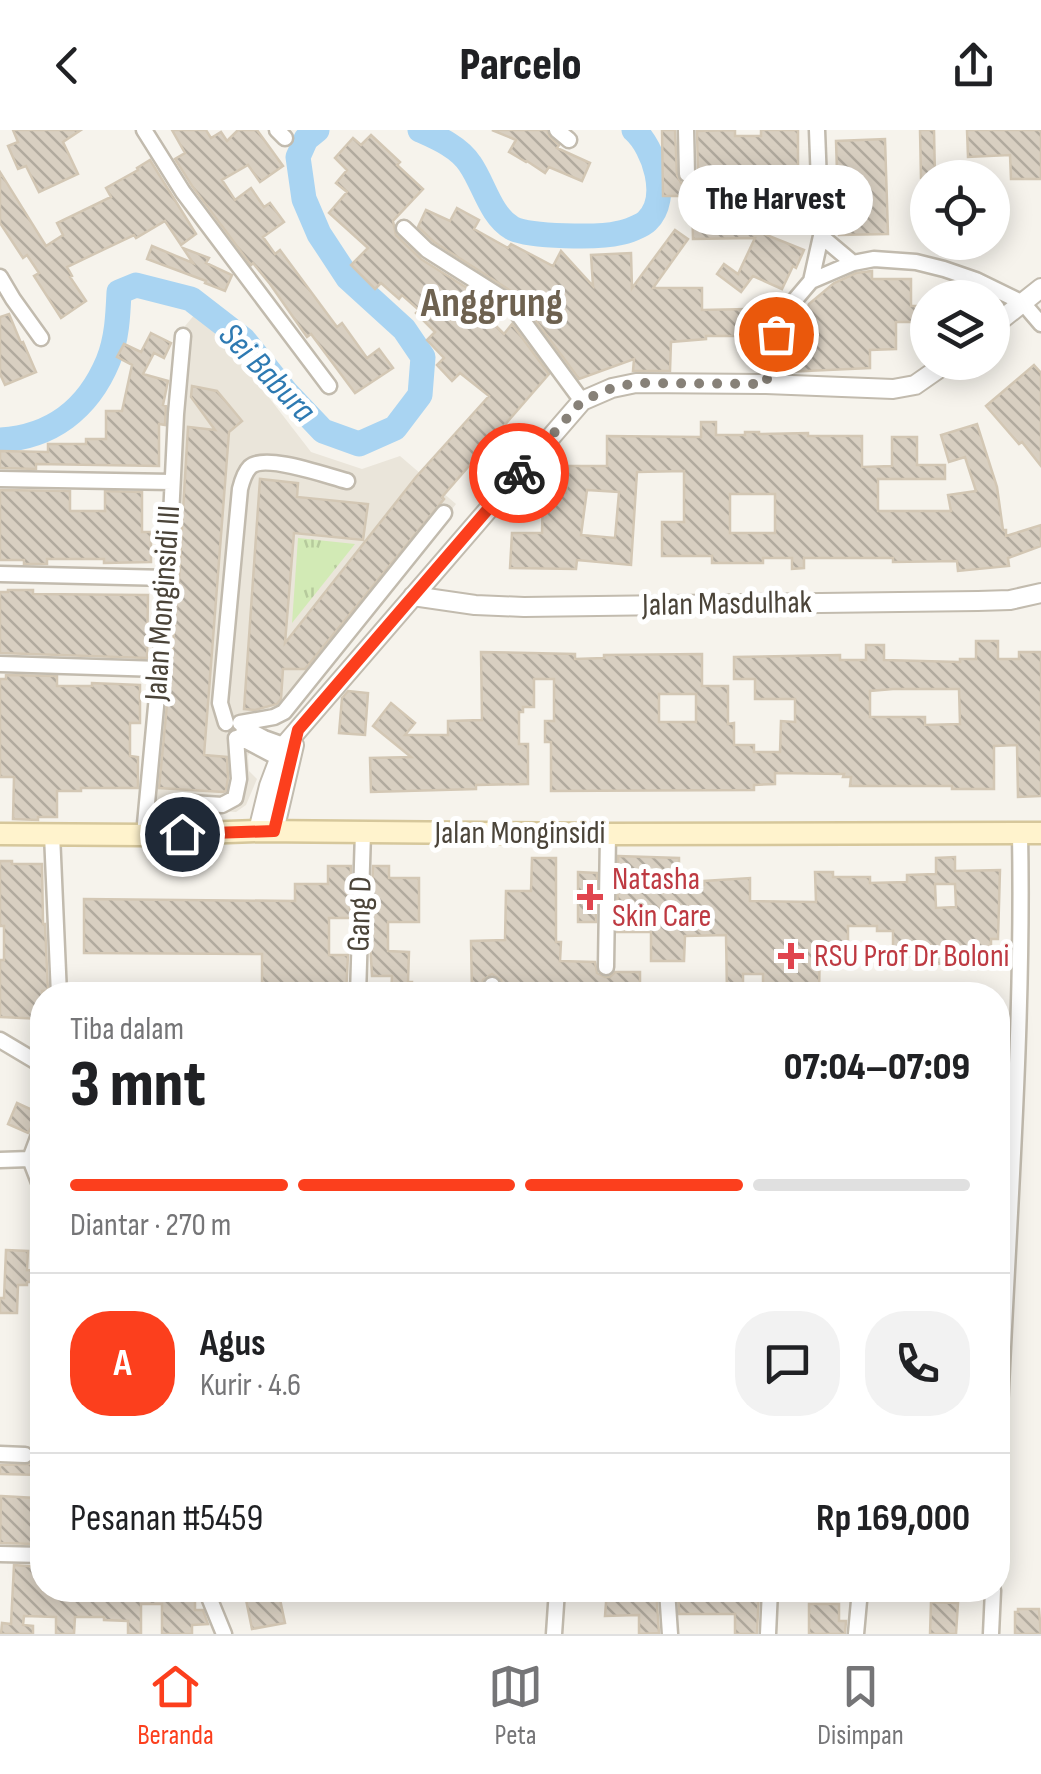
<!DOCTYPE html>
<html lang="id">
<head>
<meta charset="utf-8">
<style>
  :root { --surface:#fff; --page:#f2f2f2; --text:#202124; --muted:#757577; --line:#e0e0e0; --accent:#fc3f1d }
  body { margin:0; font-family:"Sofia Sans Condensed",sans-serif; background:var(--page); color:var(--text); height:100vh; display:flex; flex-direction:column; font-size:38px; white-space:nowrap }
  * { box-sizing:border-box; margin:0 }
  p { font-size:32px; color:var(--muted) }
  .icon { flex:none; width:55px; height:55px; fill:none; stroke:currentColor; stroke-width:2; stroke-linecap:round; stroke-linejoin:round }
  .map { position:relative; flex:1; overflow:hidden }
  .side { position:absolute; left:30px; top:852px; width:980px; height:620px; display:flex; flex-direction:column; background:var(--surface); border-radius:40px; box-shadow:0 5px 25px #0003 }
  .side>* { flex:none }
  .controls { position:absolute; left:910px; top:30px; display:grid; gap:20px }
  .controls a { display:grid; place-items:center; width:100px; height:100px; border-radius:50%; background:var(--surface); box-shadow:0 5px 25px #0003; font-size:50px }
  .pin { position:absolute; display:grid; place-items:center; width:85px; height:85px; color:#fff; margin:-42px; border:5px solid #fff; border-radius:50%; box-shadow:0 2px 10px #0007 }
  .courier { position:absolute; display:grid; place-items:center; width:100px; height:100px; margin:-50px; border:8px solid #fc3f1d; border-radius:50%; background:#fff; color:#222; box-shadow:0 2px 12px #0007 }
  .bubble { position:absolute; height:70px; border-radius:35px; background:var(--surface); box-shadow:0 5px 25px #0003; font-size:32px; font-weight:800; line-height:70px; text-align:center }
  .head em { font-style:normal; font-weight:800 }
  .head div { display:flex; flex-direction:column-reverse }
  .head { display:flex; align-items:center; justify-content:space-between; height:170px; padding:0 40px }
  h1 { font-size:65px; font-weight:800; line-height:75px }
  .bar { display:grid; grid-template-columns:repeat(4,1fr); gap:15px 10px; align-content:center; height:120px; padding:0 40px }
  .bar i { height:12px; border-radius:8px; background:var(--line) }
  .bar .current { background:var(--accent) }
  .bar p { grid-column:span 4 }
  .line { display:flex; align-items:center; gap:25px; padding:0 40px; border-top:2px solid var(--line) }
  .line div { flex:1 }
  .round { display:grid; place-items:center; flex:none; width:105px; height:105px; border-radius:40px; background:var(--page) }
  header { display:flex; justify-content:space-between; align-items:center; height:130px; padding:0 40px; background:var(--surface); font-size:45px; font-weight:800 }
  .dock { display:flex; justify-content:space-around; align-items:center; height:140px; border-top:2px solid var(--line); background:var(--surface); font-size:28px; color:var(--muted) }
  .dock a { display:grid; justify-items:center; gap:5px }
  .dock .current { color:var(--accent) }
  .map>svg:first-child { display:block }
  .residential { fill:#eae5da }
  .park { fill:url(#park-tufts) }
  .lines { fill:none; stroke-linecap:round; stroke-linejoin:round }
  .river { stroke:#a9d4f2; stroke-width:25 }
  .building { fill:url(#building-back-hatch); stroke:#d3c7b4; stroke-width:2.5; fill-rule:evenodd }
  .minor-casing { stroke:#c2bbae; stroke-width:19 }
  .tertiary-casing { stroke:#c2bbae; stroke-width:22 }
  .secondary-casing { stroke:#d6c79b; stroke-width:25 }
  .minor { stroke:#fff; stroke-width:14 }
  .tertiary { stroke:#fff; stroke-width:18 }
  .secondary { stroke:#fff3cd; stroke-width:20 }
  .done { stroke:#878178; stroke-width:10; stroke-dasharray:0 18 }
  .route { stroke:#fc3f1d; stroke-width:12 }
  .health-dot { fill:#e0444e; stroke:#fff; stroke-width:4 }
  .labels { text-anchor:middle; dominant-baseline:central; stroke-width:10; stroke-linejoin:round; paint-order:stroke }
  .street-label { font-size:32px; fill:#4b4439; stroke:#fff }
  .health-label { font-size:32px; fill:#be3a42; stroke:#fff; text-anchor:start }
  .water-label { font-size:35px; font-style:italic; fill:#2e7ab2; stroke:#fff }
  .district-label { font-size:42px; font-weight:bold; fill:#6e6250; stroke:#fff }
</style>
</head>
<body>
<header><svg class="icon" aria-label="back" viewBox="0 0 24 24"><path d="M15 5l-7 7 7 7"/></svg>Parcelo<svg class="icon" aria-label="share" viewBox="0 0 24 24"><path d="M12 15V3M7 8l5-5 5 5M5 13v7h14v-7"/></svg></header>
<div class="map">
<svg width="1041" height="1504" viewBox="0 0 1041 1504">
  <defs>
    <pattern id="park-tufts" width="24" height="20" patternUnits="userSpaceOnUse" patternTransform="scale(2.5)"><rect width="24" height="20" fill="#d2eab5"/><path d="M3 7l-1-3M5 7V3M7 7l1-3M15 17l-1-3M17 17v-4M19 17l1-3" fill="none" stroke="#b6ca9c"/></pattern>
    <pattern id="building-back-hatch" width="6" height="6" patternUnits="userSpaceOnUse" patternTransform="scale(2.5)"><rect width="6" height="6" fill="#d8cfc1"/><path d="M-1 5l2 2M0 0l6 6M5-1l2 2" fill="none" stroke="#b1aa9e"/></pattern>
  </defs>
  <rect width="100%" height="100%" fill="#f6f3ec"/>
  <path class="residential" d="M196 183 221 205 311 322 362 339 400 326 456 374 292 585 283 592 260 601 248 626 249 641 257 649 246 675 236 682 150 678 185 196Z"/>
  <path class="park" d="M298 408 355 414 292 493Z"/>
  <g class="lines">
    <path class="river" d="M420 0C438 8 459 17 470 34 484 54 490 85 512 98 529 107 600 108 619 103 626 102 642 96 647 91 671 68 654 18 634 0
      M0 310C51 307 88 279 108 231 117 209 118 185 119 162L136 155 191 169 244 210 286 262 323 301 359 314 395 298 420 265 423 227 404 199 348 148 319 104 304 69 298 27 306 9 317 0"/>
  </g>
  <path class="building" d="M13 0H81L63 12 78 44 39 62 26 36 18 39 8 16 18 12Z
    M172 0H206L211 8 221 2 227 11 238 0H257L283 36 260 52 248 35 222 50 235 70 251 58 264 77 270 73 284 92 263 107 275 124 280 120 337 197 342 193 367 228 379 219 393 238 355 263 311 204 307 207 270 154 253 133 251 135 192 56 175 29 185 23Z
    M492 0H547L550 7 559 15 557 18 590 33 582 51 549 37 545 43 527 31 526 32 509 22 516 10Z
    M662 0H675L677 45 681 53 686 55 693 52 698 45 697 1 735 0V6H761V0H798V47H803V58H798L799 101 759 102 804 120 796 138 793 136 782 159 753 146 741 162 717 144 724 134 738 144 755 108 693 109 692 66H663Z
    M920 0H934L935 48H921Z
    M967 0H1041V49H1011L1010 25 968 27Z
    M371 5 400 32 397 35 423 59 393 91 396 105 421 129 486 170 479 179 504 204 512 194 549 244 442 367 444 369 305 539H283L281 569 277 574 255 580 244 579 260 349 298 353 297 367 368 374 363 410 294 403 285 513 416 347 489 266 460 243 452 251 437 235 444 228 427 210 435 202 416 183 419 180 402 165 399 169 381 153 375 159 351 135 368 118 329 83 347 62 336 53 347 40 335 28 353 8 361 15Z
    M885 9 888 104 839 105 836 11Z
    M150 30 196 104 181 115 165 91 136 108 134 105 67 137 72 146 70 147 86 171 61 188 34 146 39 143 27 125 23 128 0 93V42L46 116 63 105 57 93 111 67 106 58 138 40 137 38Z
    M457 78 479 90 474 99 508 118 511 114 553 136 561 121 593 156 591 125 631 123 632 158 675 100 688 109 653 158H702V180L747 179 748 206H706V209L671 212 670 241H633L634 229 579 249 522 172 525 170 434 112 418 97 426 80 450 91Z
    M152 116 193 133 183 118 209 128 206 133 232 145 225 161 205 153 206 151 147 129Z
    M872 141V149H911V176H921V192H896V219L870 220V238L786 242 809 174 834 153 856 143Z
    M9 184 21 213 23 212 36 242 5 255 0 244V187Z
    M151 203 171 213 164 228 154 223 143 244 168 251 163 275 166 276 165 295 159 294V336L36 334V339L0 338V321L48 322V314H86V309H106V281H122L132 235 117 227 124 214 141 222Z
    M1034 235 1041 243V336L1022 312 1019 314 986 276Z
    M192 256 217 261 242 291 229 302 204 625 227 627 228 648 226 661 223 662 159 658 179 449 188 297 215 300 191 267Z
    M701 292H716V305H745V302H759V304L808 303V306H862V337L892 336V307H917V335H945V349H878V381H951L948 365 976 361 965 327 949 332 941 305 977 294 997 357 1003 400H1006V406L1041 395V416L1008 428 1009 436 958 441 957 431 893 432V428H804V438L792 439V428H763V433H712V426H662V392H684V341L637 342 631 435 577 430 576 439 510 438 512 403H542L543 363H566L569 336H607V306L701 307ZM587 360 619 362 615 408 581 405ZM730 364H775V403H730Z
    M0 360 70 361V381H105V361L142 362V402H151V432L104 433V429H47V434H24V430H0Z
    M8 460H33V464L148 465 147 528 0 523V462H8Z
    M976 511H998V529H1019V522H1041V666L1018 667 1017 615 994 616V659H952V656H850L851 647H843L844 644 775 643V654L754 655V660L551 661V612H545V591H554V549H534V577H523V582H519V614H528V654L476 655V659L371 662 370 628 411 627 373 596 391 573 415 593 405 605H448V591L482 590 481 522 575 524V529L604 528V525L702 524V556H728V594L734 593V615H754V622H780L781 591 795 592V569H755V549H734V527L840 525V530H866V515H884V530L960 532V529H976ZM893 559H959L960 594 925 595V587H870V561ZM659 564H696V592H659Z
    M6 545 57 546V556H92V553L140 555V593H130V626L138 627V658H81V661H57V687H38V690L13 689 14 647H0V549H6Z
    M348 561 368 563 365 605 339 603 342 568Z
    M618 726 679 728V754L704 755V751L750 748V771L816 772 815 742H833V747H870V753L907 752V745L936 744V728L955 727V741L1000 740 998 809H991V830L924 835V826H893V801H877V796H848V812L820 813 819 865H763V844H743V865H727L726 805 685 806 684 831H651V802H617ZM935 754H955L956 777 936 778Z
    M532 728H556V812H561L560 831 595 832 597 843 605 847H610L615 842H640V865H566V856L524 855 520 856V865H502L501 850 492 844 483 850 480 865H472L471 811 505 810 506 761H531Z
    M0 731H12V734H42L43 794H45L48 861H42V889L0 887V830H4V796H0Z
    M328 736H351L350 788H329V825H348L346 865H262V824L84 823V769L295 771V754H328Z
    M373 736H389V748H419V792H388V821L409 822 408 852H412V865H391L392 846H372L370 811Z
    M578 742 597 743 596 792H578Z
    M17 973 39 983 28 1003 8 994Z
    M6 1120 28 1121 27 1140 40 1141V1152H27V1155H18L17 1183H0V1168H4Z
    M30 1334H42V1345L0 1344V1335Z
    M1 1366 36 1368 35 1388H42V1411H33V1414L0 1413Z
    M14 1435 39 1437V1442H42V1460H154V1463H195V1480H203L208 1494 192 1495V1504H162V1474H141V1504H128V1491L104 1490V1487H75L74 1504H56V1487L24 1486 23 1495 33 1496V1504H1L2 1493 11 1494Z
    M244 1460H278L285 1493 252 1499Z
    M607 1460H656L659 1503 639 1504V1485L605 1486Z
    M678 1460H759L757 1504H735V1484H679Z
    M931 1472 958 1473 956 1504H930Z
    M809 1474H839V1491H846L845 1504H809Z
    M1018 1479H1039L1041 1504H1015V1482H1018Z"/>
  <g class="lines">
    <defs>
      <path id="minor" d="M144 0 183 62 329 256
        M277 0 285 8
        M557 0 569 10
        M686 0 687 44
        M404 98 427 120 509 172 582 271
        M821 106 853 133
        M0 147 13 169 41 208
        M811 151 821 106 817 0
        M766 254 776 204 783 184 811 151 853 133 874 129 916 132 944 139 976 150 1023 173 1041 194
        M0 349 172 352
        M0 444 168 448
        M0 534 160 539
        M226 593 220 573 240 359C242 351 245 342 250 337 265 323 327 346 347 351
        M240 593 274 587 284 582 444 383
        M243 597 264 608 292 618
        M239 607 288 633
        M177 672 222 675 235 668 239 649 236 608
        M52 704 59 865
        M144 705 168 448 176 284 183 206
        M606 837 608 704
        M358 865 363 702
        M491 865 492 855
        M0 910 42 935
        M30 1029 42 1060
        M0 1030 30 1029 42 997
        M0 1324 25 1325
        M998 1326C1006 1118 1024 911 1020 703
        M0 1424 42 1425
        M206 1460 224 1504
        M667 1460 670 1504
        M554 1504 557 1460
        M768 1504 770 1460
        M856 1504 860 1460
        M991 1504 993 1460"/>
      <path id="tertiary" d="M992 197 1041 158
        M413 466 475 475 524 477 978 471 1010 470 1041 463
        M258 701 269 656 284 616 582 271 612 258 636 253 766 254 893 259 915 255 948 232
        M274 701 294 615"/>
      <path id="secondary" d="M0 704 144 705 258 701 608 704 1041 703"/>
    </defs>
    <use href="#minor" class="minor-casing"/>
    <use href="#tertiary" class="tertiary-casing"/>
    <use href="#secondary" class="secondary-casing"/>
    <use href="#minor" class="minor"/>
    <use href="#tertiary" class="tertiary"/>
    <use href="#secondary" class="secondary"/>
  </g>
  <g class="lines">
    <path class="done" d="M519 343 582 271 612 258 636 253 766 254 776 204"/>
    <path class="route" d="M182 704 274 701 298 600 519 343"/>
  </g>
  <g class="health-dot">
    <path d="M585 752h10v10h10v10h-10v10h-10v-10h-10v-10h10z"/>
    <path d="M786 811h10v10h10v10h-10v10h-10v-10h-10v-10h10z"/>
  </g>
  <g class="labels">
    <g class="street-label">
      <text transform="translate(163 473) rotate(-86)">Jalan Monginsidi III</text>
      <text transform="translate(727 474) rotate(-1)">Jalan Masdulhak</text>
      <text x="520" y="703">Jalan Monginsidi</text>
      <text transform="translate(360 784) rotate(-88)">Gang D</text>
    </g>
    <g class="health-label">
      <text x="612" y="749">Natasha<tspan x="612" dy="37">Skin Care</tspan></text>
      <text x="814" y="826">RSU Prof Dr Boloni</text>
    </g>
    <g class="water-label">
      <text transform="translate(267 243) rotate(46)">Sei Babura</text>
    </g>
    <g class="district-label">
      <text x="492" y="173">Anggrung</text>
    </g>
  </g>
</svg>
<div class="controls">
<a><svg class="icon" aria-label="locate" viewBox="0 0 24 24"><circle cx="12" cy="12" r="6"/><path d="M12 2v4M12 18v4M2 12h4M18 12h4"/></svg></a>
<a><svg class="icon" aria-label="layers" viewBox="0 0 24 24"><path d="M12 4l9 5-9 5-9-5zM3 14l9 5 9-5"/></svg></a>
</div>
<div class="pin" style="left:776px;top:204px;background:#ea580c"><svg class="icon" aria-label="bag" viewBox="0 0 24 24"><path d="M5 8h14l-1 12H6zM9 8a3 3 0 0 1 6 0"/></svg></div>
<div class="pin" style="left:182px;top:704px;background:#1f2937"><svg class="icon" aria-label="home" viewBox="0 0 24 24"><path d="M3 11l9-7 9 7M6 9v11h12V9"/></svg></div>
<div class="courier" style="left:519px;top:343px"><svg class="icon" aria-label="bike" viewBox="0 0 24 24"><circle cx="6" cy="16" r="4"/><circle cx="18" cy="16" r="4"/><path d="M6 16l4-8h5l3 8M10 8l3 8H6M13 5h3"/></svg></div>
<div class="bubble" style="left:678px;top:35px;width:195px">The Harvest</div>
<section class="side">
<div class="head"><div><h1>3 mnt</h1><p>Tiba dalam</p></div><em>07:04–07:09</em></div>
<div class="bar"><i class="current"></i><i class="current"></i><i class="current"></i><i></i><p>Diantar · 270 m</p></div>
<div class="line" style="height:180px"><b class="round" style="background:var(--accent);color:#fff">A</b><div><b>Agus</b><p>Kurir · 4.6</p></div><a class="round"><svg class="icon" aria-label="chat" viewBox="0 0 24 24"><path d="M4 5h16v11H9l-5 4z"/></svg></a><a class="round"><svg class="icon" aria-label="phone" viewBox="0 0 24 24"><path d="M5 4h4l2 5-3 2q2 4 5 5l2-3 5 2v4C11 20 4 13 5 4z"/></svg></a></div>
<div class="line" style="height:130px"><div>Pesanan #5459</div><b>Rp 169,000</b></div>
</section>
</div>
<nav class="dock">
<a class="current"><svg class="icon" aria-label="home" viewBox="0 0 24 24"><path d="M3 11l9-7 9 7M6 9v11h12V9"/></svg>Beranda</a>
<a><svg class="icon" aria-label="map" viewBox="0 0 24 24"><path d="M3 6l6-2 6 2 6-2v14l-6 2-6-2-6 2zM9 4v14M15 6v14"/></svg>Peta</a>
<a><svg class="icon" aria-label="saved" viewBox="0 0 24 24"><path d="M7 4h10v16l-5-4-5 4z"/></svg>Disimpan</a>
</nav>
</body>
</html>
